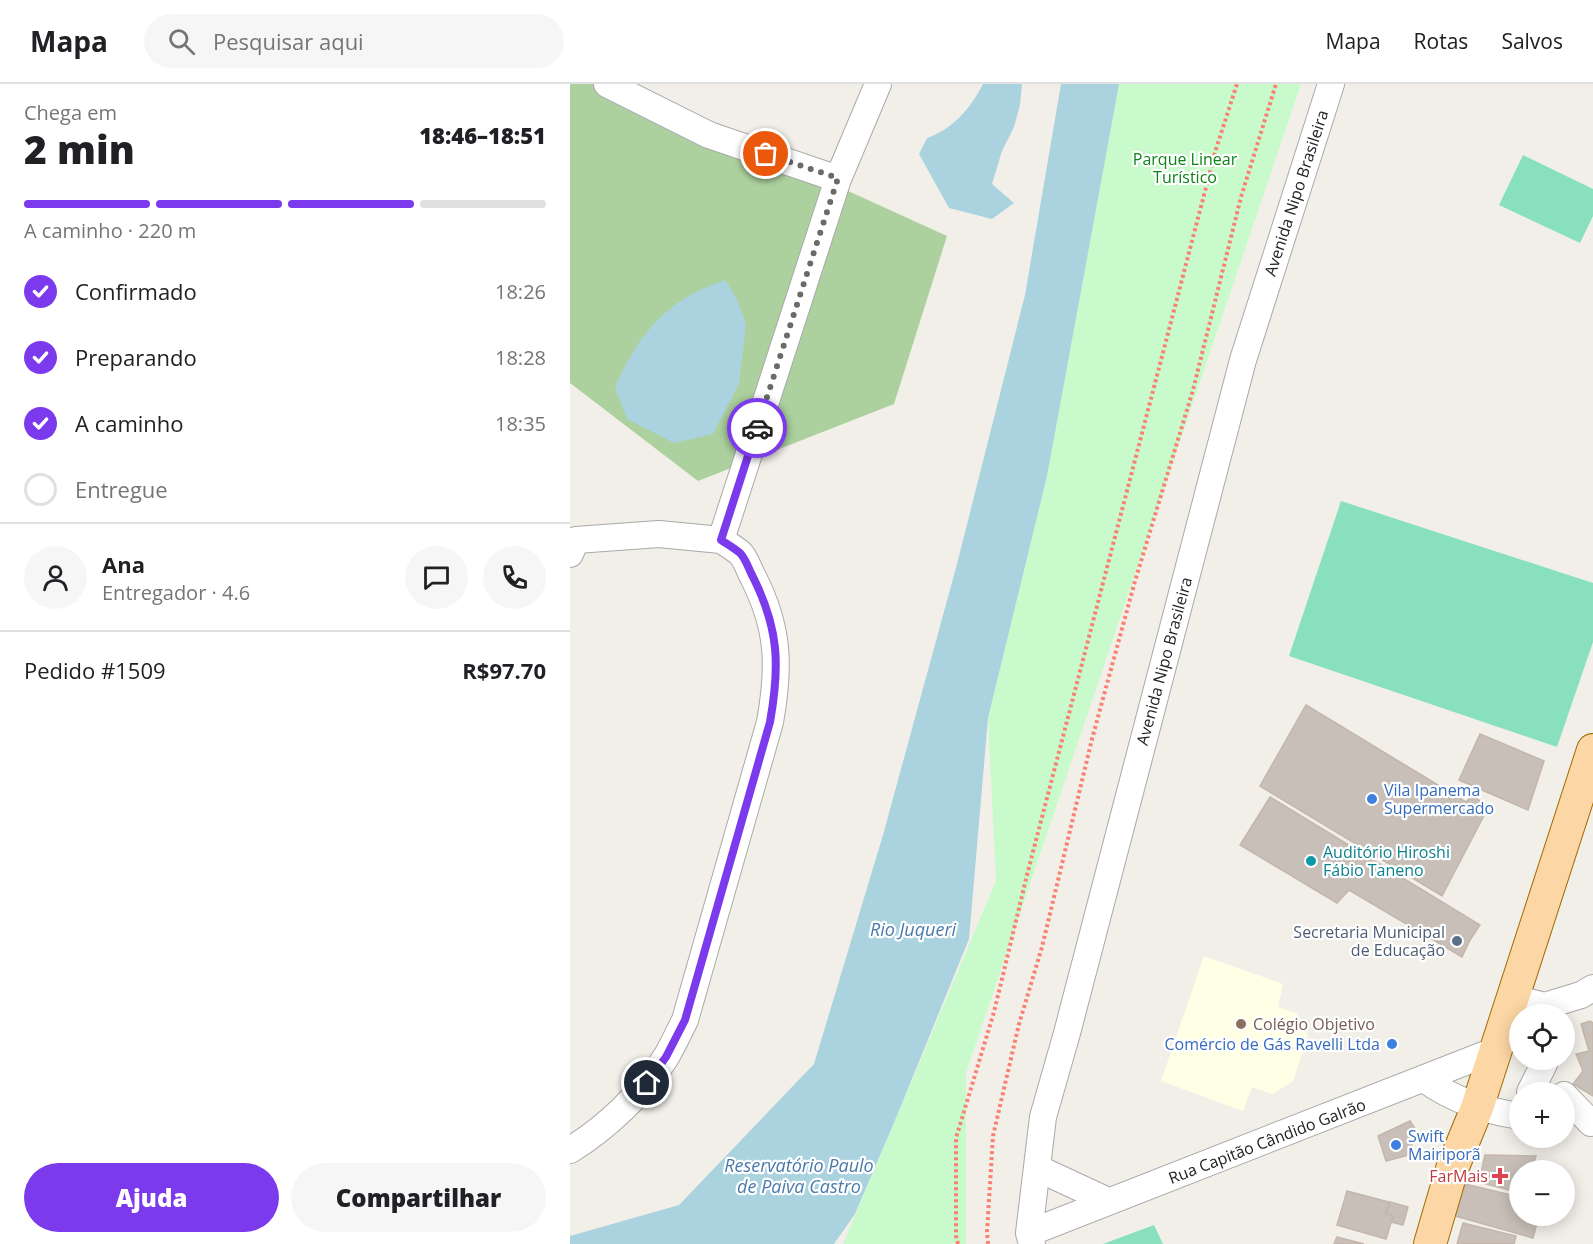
<!DOCTYPE html>
<html lang="pt">
<head>
<meta charset="utf-8">
<style>
  :root { --surface:#fff; --page:#f6f6f6; --text:#202124; --muted:#757577; --line:#e0e0e0; --accent:#7c3aed }
  body { margin:0; font-family:"Open Sans",sans-serif; background:var(--page); color:var(--text); height:100vh; display:flex; flex-direction:column; font-size:22px; white-space:nowrap }
  * { box-sizing:border-box; margin:0 }
  p { font-size:20px; color:var(--muted) }
  .icon { flex:none; width:33px; height:33px; fill:none; stroke:currentColor; stroke-width:2; stroke-linecap:round; stroke-linejoin:round }
  .map { position:relative; flex:1; overflow:hidden }
  .drawer { display:flex; flex-direction:column; background:var(--surface); width:570px }
  .drawer>* { flex:none }
  .fabs { position:absolute; left:939px; top:920px; display:grid; gap:12px }
  .fabs a { display:grid; place-items:center; width:66px; height:66px; border-radius:50%; background:var(--surface); box-shadow:0 3px 15px #0003; font-size:30px }
  .pin { position:absolute; display:grid; place-items:center; width:51px; height:51px; color:#fff; margin:-26px; border:3px solid #fff; border-radius:50%; box-shadow:0 2px 6px #0007 }
  .courier { position:absolute; display:grid; place-items:center; width:60px; height:60px; margin:-30px; border:4px solid #7c3aed; border-radius:50%; background:#fff; color:#222; box-shadow:0 2px 8px #0007 }
  .head em { font-style:normal; font-weight:800 }
  .head div { display:flex; flex-direction:column-reverse }
  .head { display:flex; align-items:center; justify-content:space-between; height:102px; padding:0 24px }
  h1 { font-size:39px; font-weight:800; line-height:45px }
  .bar { display:grid; grid-template-columns:repeat(4,1fr); gap:9px 6px; align-content:center; height:72px; padding:0 24px }
  .bar i { height:8px; border-radius:4px; background:var(--line) }
  .bar .selected { background:var(--accent) }
  .bar p { grid-column:span 4 }
  .line { display:flex; align-items:center; gap:15px; padding:0 24px; border-top:2px solid var(--line) }
  .line div { flex:1 }
  .round { display:grid; place-items:center; flex:none; width:63px; height:63px; border-radius:32px; background:var(--page) }
  ol { padding:0 24px; list-style:none }
  li { display:flex; align-items:center; gap:18px; height:66px }
  li p { margin-inline-start:auto }
  li .icon { padding:6px; border-radius:50%; background:var(--accent); color:#fff; stroke-width:4 }
  li:last-child { color:var(--muted) }
  li i { width:33px; height:33px; border:3px solid var(--line); border-radius:50% }
  .primary-button { display:flex; gap:12px; margin-top:auto; padding:12px 24px }
  .primary-button a { flex:1; height:69px; border-radius:36px; background:var(--accent); color:#fff; font-size:24px; font-weight:800; line-height:69px; text-align:center }
  .primary-button a+a { background:var(--page); color:var(--text) }
  header { display:flex; align-items:center; gap:36px; box-sizing:border-box; height:84px; padding:0 30px; background:var(--surface); border-bottom:2px solid var(--line) }
  header strong { font-size:28px }
  nav { display:flex; gap:33px; margin-inline-start:auto; font-size:21px }
  .search { width:420px; height:54px; background:var(--page); display:flex; align-items:center; gap:15px; box-sizing:border-box; padding:0 21px; border-radius:33px; color:var(--muted); font-size:22px }
  main { display:flex; flex:1; min-height:0 }
  .map>svg:first-child { display:block }
  .education { fill:#ffffe5 }
  .forest { fill:#add19e }
  .park { fill:#c8facc }
  .pitch { fill:#88e0be }
  .water { fill:#aad3df }
  .building { fill:#c7bfb8; stroke:#c4b6ab; stroke-width:1.5 }
  .lines { fill:none; stroke-linecap:round; stroke-linejoin:round }
  .minor-casing { stroke:#a9a9a9; stroke-width:28 }
  .major-casing { stroke:#a06b00; stroke-width:34 }
  .path { stroke:#fa8072; stroke-width:4; stroke-dasharray:3 3; stroke-linecap:butt }
  .minor { stroke:#fff; stroke-width:26 }
  .major { stroke:#fcd6a4; stroke-width:32 }
  .done { stroke:#6b6a68; stroke-width:6; stroke-dasharray:0 10.8 }
  .route { stroke:#7c3aed; stroke-width:8 }
  .shop-dot { fill:#3f7fe0; stroke:#fff; stroke-width:2 }
  .culture-dot { fill:#0f9aa8; stroke:#fff; stroke-width:2 }
  .service-dot { fill:#5c6f8a; stroke:#fff; stroke-width:2 }
  .education-dot { fill:#8d6e63; stroke:#fff; stroke-width:2 }
  .health-dot { fill:#e0444e; stroke:#fff; stroke-width:2 }
  .labels { text-anchor:middle; dominant-baseline:central; stroke-width:4.5; stroke-linejoin:round; paint-order:stroke }
  .park-label { font-size:16px; fill:#0c8416; stroke:#fff }
  .street-label { font-size:16px; fill:#222; stroke:#fff }
  .shop-label { font-size:16px; fill:#366cbe; stroke:#fff; text-anchor:start }
  .culture-label { font-size:16px; fill:#0d838f; stroke:#fff; text-anchor:start }
  .service-label { font-size:16px; fill:#4e5e75; stroke:#fff; text-anchor:end }
  .education-label { font-size:16px; fill:#785e54; stroke:#fff; text-anchor:start }
  .health-label { font-size:16px; fill:#be3a42; stroke:#fff; text-anchor:end }
  .water-label { font-size:18px; font-style:italic; fill:#4a7aab; stroke:#fff }
</style>
</head>
<body>
<header>
<strong>Mapa</strong>
<div class="search"><svg class="icon" aria-label="search" viewBox="0 0 24 24"><circle cx="10" cy="10" r="6"/><path d="M15 15l6 6"/></svg>Pesquisar aqui</div>
<nav><a>Mapa</a><a>Rotas</a><a>Salvos</a></nav>
</header>
<main>
<section class="drawer">
<div class="head"><div><h1>2 min</h1><p>Chega em</p></div><em>18:46–18:51</em></div>
<div class="bar"><i class="selected"></i><i class="selected"></i><i class="selected"></i><i></i><p>A caminho · 220 m</p></div>
<ol>
<li><svg class="icon" aria-label="check" viewBox="0 0 24 24"><path d="M5 12l5 5 9-10"/></svg>Confirmado<p>18:26</p></li>
<li><svg class="icon" aria-label="check" viewBox="0 0 24 24"><path d="M5 12l5 5 9-10"/></svg>Preparando<p>18:28</p></li>
<li><svg class="icon" aria-label="check" viewBox="0 0 24 24"><path d="M5 12l5 5 9-10"/></svg>A caminho<p>18:35</p></li>
<li><i></i>Entregue</li>
</ol>
<div class="line" style="height:108px"><a class="round"><svg class="icon" aria-label="person" viewBox="0 0 24 24"><circle cx="12" cy="8" r="4"/><path d="M4 21q1-7 8-7t8 7"/></svg></a><div><b>Ana</b><p>Entregador · 4.6</p></div><a class="round"><svg class="icon" aria-label="chat" viewBox="0 0 24 24"><path d="M4 5h16v11H9l-5 4z"/></svg></a><a class="round"><svg class="icon" aria-label="phone" viewBox="0 0 24 24"><path d="M5 4h4l2 5-3 2q2 4 5 5l2-3 5 2v4C11 20 4 13 5 4z"/></svg></a></div>
<div class="line" style="height:78px"><div>Pedido #1509</div><b>R$97.70</b></div>
<div class="primary-button"><a>Ajuda</a><a>Compartilhar</a></div>
</section>
<div class="map">
<svg width="1023" height="1160" viewBox="0 0 1023 1160">
  <rect width="100%" height="100%" fill="#f2efe9"/>
  <path class="education" d="M634 872 713 900 708 923 726 929 738 952 723 997 702 1010 682 1003 673 1027 591 997Z"/>
  <path class="forest" d="M0 0H43L377 152 324 320 128 397 0 299Z"/>
  <path class="park" d="M545 0H731L396 989V1160H273L426 797 418 634 477 392Z"/>
  <path class="pitch" d="M953 71 1023 105V132L1010 159 929 121Z
    M771 417 1023 499V558L987 663 719 572Z
    M584 1141 593 1160H533Z"/>
  <path class="water" d="M413 0H452L450 21 444 43 432 67 422 100 444 119 422 135 379 124 349 70 357 54C383 45 401 24 413 0Z
    M491 0H549L477 392 418 634 399 855 326 1034 285 1130 264 1160H0V1152L109 1121 244 980 313 751 387 480 455 211Z
    M155 196 167 215 176 241 169 300 143 350 104 359 57 335 45 303C70 248 96 216 155 196Z"/>
  <path class="building" d="M736 621 896 718 902 712 919 722 872 812 690 702Z
    M910 650 974 677 958 726 889 696Z
    M700 713 910 841 900 856 892 873 779 806 767 819 670 761Z
    M1020 937 1023 939V1012L1003 1000 1013 987 1006 970 1019 967 1011 940Z
    M840 1037 846 1046 839 1071 816 1077 808 1052Z
    M915 1071 966 1072 962 1086H950V1109L909 1098Z
    M895 1100 950 1113V1131H969L963 1154 885 1132Z
    M777 1107 819 1118 815 1130 823 1132 816 1155 767 1141Z
    M820 1118 838 1123 833 1141 821 1138 824 1132 816 1130Z
    M893 1139 946 1152 944 1160H887Z
    M767 1153 794 1160H764Z"/>
  <g class="lines">
    <defs>
      <path id="minor" d="M37 0 139 51 268 95
        M151 456 268 95 308 0
        M0 470 6 456 89 450 151 456
        M944 914 975 922 1011 911 1023 904
        M854 995C883 1016 914 1027 950 1032
        M960 1008 974 980 975 975
        M994 1011 1021 1039
        M0 1066C35 1045 74 1008 96 973 103 961 109 948 115 936L200 638C210 582 209 544 183 493 179 486 176 475 170 469 164 464 157 460 151 456
        M467 1084 538 1117
        M459 1149 926 966
        M462 1160 459 1149 473 1033 497 949 673 276 761 0"/>
      <path id="major" d="M860 1160 882 1085 907 1024 1023 666"/>
    </defs>
    <use href="#minor" class="minor-casing"/>
    <use href="#major" class="major-casing"/>
    <path class="path" d="M388 1160 386 1152V1054L424 928 458 787 646 65 667 0
      M418 1160 417 1148 423 1052 449 940 472 863 522 655 565 497 623 306 671 113 706 0"/>
    <use href="#minor" class="minor"/>
    <use href="#major" class="major"/>
  </g>
  <g class="lines">
    <path class="done" d="M187 344 268 94 196 70"/>
    <path class="route" d="M77 999 96 973 115 936 200 638C210 582 209 545 183 493 179 486 176 475 170 469 164 464 157 460 151 456L187 344"/>
  </g>
  <g class="shop-dot">
    <circle cx="802" cy="715" r="6"/>
    <circle cx="822" cy="960" r="6"/>
    <circle cx="826" cy="1061" r="6"/>
  </g>
  <circle class="culture-dot" cx="741" cy="777" r="6"/>
  <circle class="service-dot" cx="887" cy="857" r="6"/>
  <circle class="education-dot" cx="671" cy="940" r="6"/>
  <path class="health-dot" d="M927 1083h6v6h6v6h-6v6h-6v-6h-6v-6h6z"/>
  <g class="labels">
    <g class="park-label">
      <text x="615" y="75">Parque Linear<tspan x="615" dy="18">Turístico</tspan></text>
    </g>
    <g class="street-label">
      <text transform="translate(726 109) rotate(-72)">Avenida Nipo Brasileira</text>
      <text transform="translate(594 577) rotate(-75)">Avenida Nipo Brasileira</text>
      <text transform="translate(697 1057) rotate(-21)">Rua Capitão Cândido Galrão</text>
    </g>
    <g class="shop-label">
      <text x="814" y="706">Vila Ipanema<tspan x="814" dy="18">Supermercado</tspan></text>
      <text x="810" y="960" text-anchor="end">Comércio de Gás Ravelli Ltda</text>
      <text x="838" y="1052">Swift<tspan x="838" dy="18">Mairiporã</tspan></text>
    </g>
    <g class="culture-label">
      <text x="753" y="768">Auditório Hiroshi<tspan x="753" dy="18">Fábio Taneno</tspan></text>
    </g>
    <g class="service-label">
      <text x="875" y="848">Secretaria Municipal<tspan x="875" dy="18">de Educação</tspan></text>
    </g>
    <g class="education-label">
      <text x="683" y="940">Colégio Objetivo</text>
    </g>
    <g class="health-label">
      <text x="918" y="1092">FarMais</text>
    </g>
    <g class="water-label">
      <text x="343" y="845">Rio Juqueri</text>
      <text x="229" y="1081">Reservatório Paulo<tspan x="229" dy="21">de Paiva Castro</tspan></text>
    </g>
  </g>
</svg>
<div class="fabs">
<a><svg class="icon" aria-label="locate" viewBox="0 0 24 24"><circle cx="12" cy="12" r="6"/><path d="M12 2v4M12 18v4M2 12h4M18 12h4"/></svg></a>
<a>+</a>
<a>−</a>
</div>
<div class="pin" style="left:196px;top:70px;background:#ea580c"><svg class="icon" aria-label="bag" viewBox="0 0 24 24"><path d="M5 8h14l-1 12H6zM9 8a3 3 0 0 1 6 0"/></svg></div>
<div class="pin" style="left:77px;top:999px;background:#1f2937"><svg class="icon" aria-label="home" viewBox="0 0 24 24"><path d="M3 11l9-7 9 7M6 9v11h12V9"/></svg></div>
<div class="courier" style="left:187px;top:344px"><svg class="icon" aria-label="car" viewBox="0 0 24 24"><path d="M5 17H2v-5l4-1 3-4h7l3 4 3 1v5h-3M9 17h6M6 11h13"/><circle cx="7" cy="17" r="2"/><circle cx="17" cy="17" r="2"/></svg></div>
</div>
</main>
</body>
</html>
